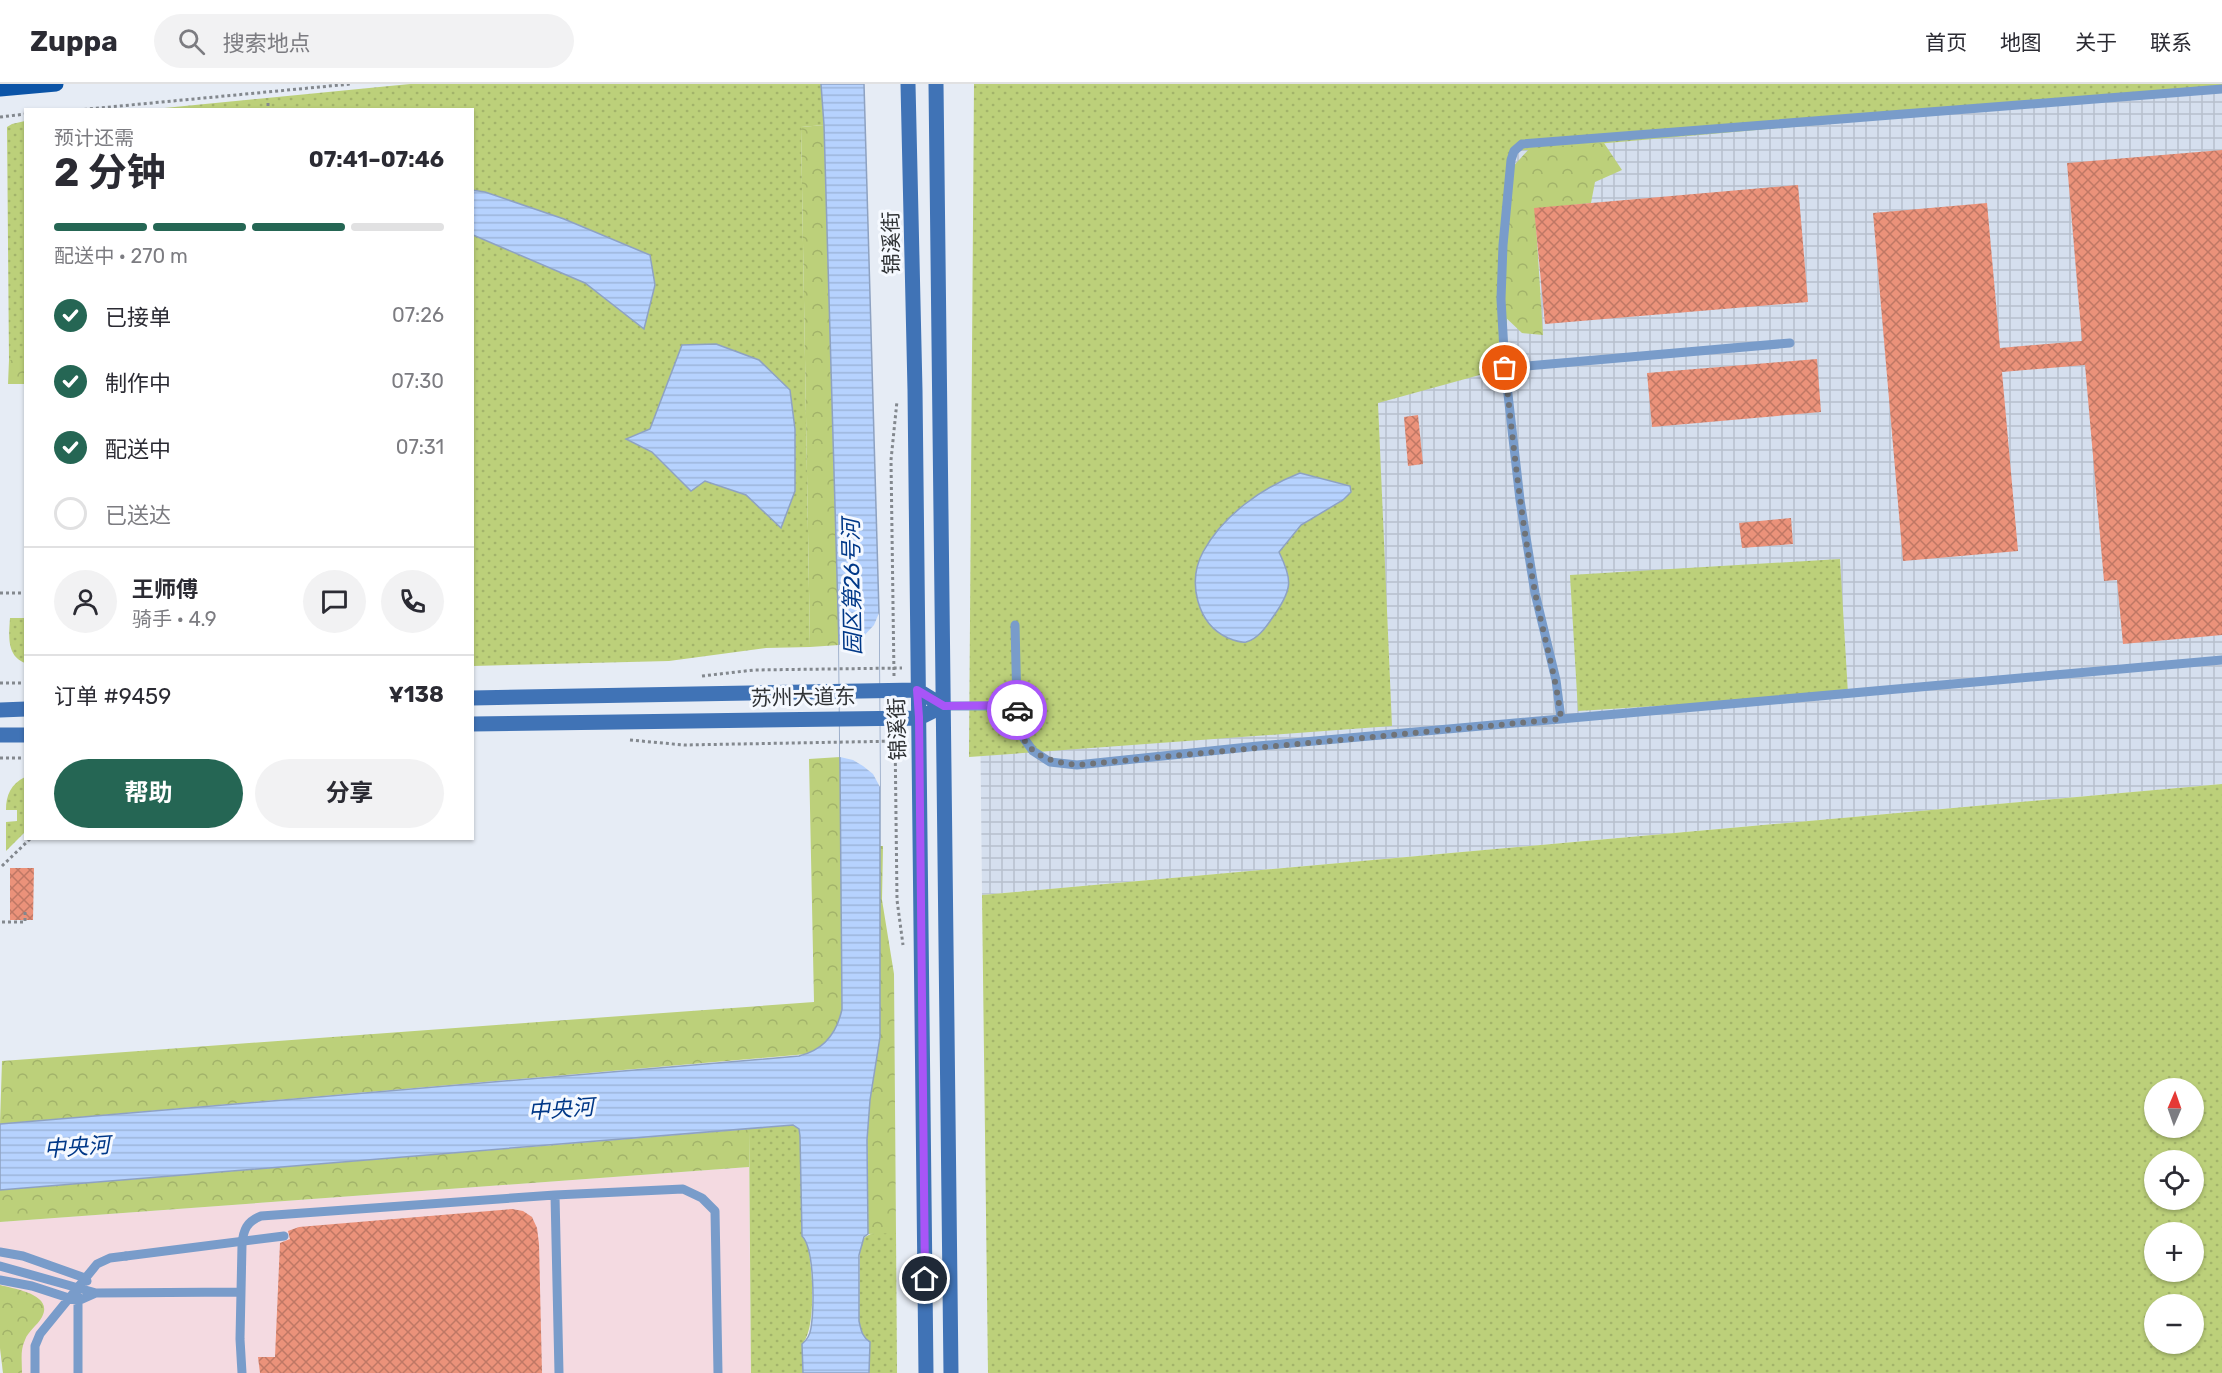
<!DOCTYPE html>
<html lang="zh">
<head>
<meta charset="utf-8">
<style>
  :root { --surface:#fff; --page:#f2f2f3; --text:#2b2b33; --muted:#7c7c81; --line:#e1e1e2; --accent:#256654 }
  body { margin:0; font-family:Rubik,"Noto Sans SC",sans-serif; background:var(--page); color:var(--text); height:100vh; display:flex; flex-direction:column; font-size:22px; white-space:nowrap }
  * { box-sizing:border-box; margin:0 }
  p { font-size:20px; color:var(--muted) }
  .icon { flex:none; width:33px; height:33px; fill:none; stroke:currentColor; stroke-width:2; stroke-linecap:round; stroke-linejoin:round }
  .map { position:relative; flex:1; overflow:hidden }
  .details { position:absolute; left:24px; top:24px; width:450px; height:732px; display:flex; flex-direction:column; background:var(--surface); border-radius:0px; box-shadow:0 2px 4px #0004 }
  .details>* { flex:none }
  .needle { width:39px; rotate:2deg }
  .buttons { position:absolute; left:2144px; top:994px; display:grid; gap:12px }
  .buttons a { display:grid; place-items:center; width:60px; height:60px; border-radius:50%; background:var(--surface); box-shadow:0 2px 4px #0004; font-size:30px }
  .pin { position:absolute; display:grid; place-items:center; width:51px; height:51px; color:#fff; margin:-26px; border:3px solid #fff; border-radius:50%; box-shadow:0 2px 6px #0007 }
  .courier { position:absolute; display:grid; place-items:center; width:60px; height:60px; margin:-30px; border:4px solid #a855f7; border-radius:50%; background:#fff; color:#222; box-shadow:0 2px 8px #0007 }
  .overview em { font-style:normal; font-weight:700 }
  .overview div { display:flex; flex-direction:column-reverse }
  .overview { display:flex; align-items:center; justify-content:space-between; height:102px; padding:0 30px }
  h1 { font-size:39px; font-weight:700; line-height:45px }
  .bar { display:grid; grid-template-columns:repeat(4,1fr); gap:9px 6px; align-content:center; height:72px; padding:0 30px }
  .bar i { height:8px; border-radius:4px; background:var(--line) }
  .bar .active { background:var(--accent) }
  .bar p { grid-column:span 4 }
  .line { display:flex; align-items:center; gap:15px; padding:0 30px; border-top:2px solid var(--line) }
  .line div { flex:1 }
  .round { display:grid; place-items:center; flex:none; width:63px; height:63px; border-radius:32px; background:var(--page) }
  ol { padding:0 30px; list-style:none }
  li { display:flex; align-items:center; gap:18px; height:66px }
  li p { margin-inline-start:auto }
  li .icon { padding:6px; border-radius:50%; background:var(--accent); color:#fff; stroke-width:4 }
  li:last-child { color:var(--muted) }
  li i { width:33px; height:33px; border:3px solid var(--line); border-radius:50% }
  .action { display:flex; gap:12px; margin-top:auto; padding:12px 30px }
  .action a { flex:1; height:69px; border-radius:36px; background:var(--accent); color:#fff; font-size:24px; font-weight:700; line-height:69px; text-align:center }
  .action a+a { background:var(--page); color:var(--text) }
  header { display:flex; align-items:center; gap:36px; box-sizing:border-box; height:84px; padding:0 30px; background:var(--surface); border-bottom:2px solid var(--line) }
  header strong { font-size:28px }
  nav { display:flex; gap:33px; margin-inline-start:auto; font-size:21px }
  .search { width:420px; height:54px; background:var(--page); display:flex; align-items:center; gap:15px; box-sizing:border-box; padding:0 21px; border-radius:33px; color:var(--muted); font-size:22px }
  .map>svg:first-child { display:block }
  .commercial { fill:#f4dae1 }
  .industrial { fill:url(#industrial-grid) }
  .grass { fill:url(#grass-dots); fill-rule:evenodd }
  .forest { fill:url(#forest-crowns) }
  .water { fill:url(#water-rules); stroke:#8ea2c2; stroke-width:1.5 }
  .pier { fill:#e6ecf5 }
  .building { fill:url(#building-cross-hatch) }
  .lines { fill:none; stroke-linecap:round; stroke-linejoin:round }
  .path { stroke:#83888e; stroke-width:3; stroke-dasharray:3 3; stroke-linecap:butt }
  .service { stroke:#799cca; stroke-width:9 }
  .secondary { stroke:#4073b6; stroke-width:15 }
  .primary { stroke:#0b54a7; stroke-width:15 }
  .service-bridge { stroke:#799cca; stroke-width:9 }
  .done { stroke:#6f7378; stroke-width:6; stroke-dasharray:0 10.8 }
  .route { stroke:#a855f7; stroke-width:8 }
  .labels { text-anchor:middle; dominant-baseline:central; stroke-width:6; stroke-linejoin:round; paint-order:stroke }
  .street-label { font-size:21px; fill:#2f3235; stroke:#f5f9ff }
  .water-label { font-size:22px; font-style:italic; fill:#003888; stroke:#f5f9ff }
</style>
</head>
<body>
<header>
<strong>Zuppa</strong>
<div class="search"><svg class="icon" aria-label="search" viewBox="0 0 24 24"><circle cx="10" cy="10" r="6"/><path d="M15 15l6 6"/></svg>搜索地点</div>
<nav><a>首页</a><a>地图</a><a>关于</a><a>联系</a></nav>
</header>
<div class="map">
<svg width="2222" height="1289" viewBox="0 0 2222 1289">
  <defs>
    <pattern id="industrial-grid" width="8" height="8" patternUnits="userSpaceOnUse" patternTransform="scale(1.5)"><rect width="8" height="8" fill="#d5dfee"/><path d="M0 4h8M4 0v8" fill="none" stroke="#b7c0cd"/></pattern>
    <pattern id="grass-dots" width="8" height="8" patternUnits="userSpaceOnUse" patternTransform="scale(1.5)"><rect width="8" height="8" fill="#bcd07a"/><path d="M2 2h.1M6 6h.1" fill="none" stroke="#a2b36a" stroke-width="1.8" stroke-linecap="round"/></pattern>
    <pattern id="forest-crowns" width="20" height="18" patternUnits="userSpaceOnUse" patternTransform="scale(1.5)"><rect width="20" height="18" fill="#bcd07a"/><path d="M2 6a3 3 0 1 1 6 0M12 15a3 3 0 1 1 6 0" fill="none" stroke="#a2b36a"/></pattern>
    <pattern id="water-rules" width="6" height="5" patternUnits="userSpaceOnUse" patternTransform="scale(1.5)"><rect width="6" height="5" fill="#b6d2fe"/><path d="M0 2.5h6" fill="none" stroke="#9db5da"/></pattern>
    <pattern id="building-cross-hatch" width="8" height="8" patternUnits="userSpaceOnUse" patternTransform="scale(1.5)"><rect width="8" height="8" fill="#eb927a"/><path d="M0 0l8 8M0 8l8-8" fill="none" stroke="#bf7865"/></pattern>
  </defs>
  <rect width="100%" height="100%" fill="#e6ecf5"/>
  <path class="commercial" d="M749 1083 751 1289H3L0 1264V1138Z"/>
  <path class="industrial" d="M1242 0H2222V700L982 811 974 25Z"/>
  <path class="grass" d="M410 0H821L824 41 801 43 810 563 766 564 669 577 473 582 472 26H144Z
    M974 0H2222V6L1514 67 1505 284 1378 319 1392 642 969 673Z
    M25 37V276H9L7 43 12 40Z
    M1840 475 1848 610 1578 627 1570 491Z
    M10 534H25V579C6 572 9 551 10 534Z
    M25 693V748L6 767V738L17 737V726H6C6 711 11 700 25 693Z
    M2222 700V1289H988L982 811ZM2154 1005H2193V1044H2154ZM2154 1077H2193V1116H2154ZM2154 1149H2193V1188H2154ZM2154 1221H2193V1260H2154Z
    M793 1041 799 1045 800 1052 806 1156C813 1176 817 1246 802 1260L803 1289H751L749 1045Z
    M896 1149 897 1289H869L870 1258C862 1253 861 1246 859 1237L860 1161C867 1145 881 1149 896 1149Z"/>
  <path class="forest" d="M824 41 839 561 810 563 801 43Z
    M1604 59 1622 86 1595 98 1591 119 1535 125 1543 251 1522 249 1502 230 1510 86 1529 65Z
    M9 276H25V300H8Z
    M840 673 842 925C837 947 828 960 807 970L0 1040 2 977 814 918 809 675Z
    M879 762H883L882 816 894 890 896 1149 868 1150 867 1056 870 1016Z
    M749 1045V1083L0 1138V1106Z
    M0 1201C14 1205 54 1210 42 1233 37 1242 28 1247 25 1256 20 1266 22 1278 22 1289H3L0 1264Z"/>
  <path class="water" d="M821 0H864L879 529 880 703V953L870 1016 867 1056 868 1150 864 1153 859 1171V1237C861 1246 862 1253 870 1258L869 1289H803L802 1260C807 1256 810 1251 811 1244 814 1224 815 1165 802 1152L800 1052 799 1045 793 1041 0 1106V1040L799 972C824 966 837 949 842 925L839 561 824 41Z
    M472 106 485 108 564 135 650 171 655 201 644 245 585 199 473 151Z
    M716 260 759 276 790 306 795 345V407L781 444 746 411 705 397 691 407 652 368 626 355 650 345 682 261Z
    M1300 389 1350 402 1351 408 1343 416 1301 441 1279 468C1292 495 1293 504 1275 530 1268 540 1259 555 1246 558 1240 559 1233 556 1228 554 1197 540 1187 498 1203 468 1223 431 1262 404 1300 389Z"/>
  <path class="pier" d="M879 529 880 703 873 690 863 682 853 676 840 673 839 561 860 556 874 541Z"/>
  <path class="building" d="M2222 66V551L2123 560 2117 496 2104 497 2085 281 2002 288 2018 467 1903 477 1873 129 1987 119 2000 264 2082 257 2067 79Z
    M1798 101 1808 218 1545 240 1534 124Z
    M1817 275 1821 328 1652 343 1647 289Z
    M1418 331 1423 380 1408 382 1404 333Z
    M1791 434 1793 460 1742 464 1739 439Z
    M10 784H34L33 836H10Z
    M512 1125 523 1127 532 1133 537 1144 539 1160 542 1289H260L258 1273H275L280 1159 290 1155 288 1147 299 1143Z"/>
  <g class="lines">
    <path class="path" d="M268 19V26
      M78 26 351 0
      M0 33 26 30
      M0 509H26
      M702 592 754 586 902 584
      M894 592 891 376 897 317
      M0 599H26
      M895 649 897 816 903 861
      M630 656 684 661 902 657
      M0 674H26
      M2 782 31 754
      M2 838H25V827"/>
    <path class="service" d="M1505 284 1790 259
      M1015 541 1017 622 1020 649 1033 667 1050 678 1077 681 1258 662 2222 576
      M943 622H1017
      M1561 635 1556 596 1535 509 1520 416 1505 284 1501 215 1503 161 1511 76 1514 67 1522 60 2222 5
      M555 1111 559 1289
      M0 1168 23 1172 85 1194 87 1197
      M0 1182 96 1209 241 1208
      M0 1196 32 1202 78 1217 96 1209
      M35 1289V1262L40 1250 97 1180 110 1174 126 1172
      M78 1289V1213
      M242 1289 240 1255 242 1161C243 1146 247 1137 261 1132L555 1111 683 1105 702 1114 715 1127 718 1289"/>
    <path class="secondary" d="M908 0 915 306 926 1289
      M936 0 951 1289
      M472 614 917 606 943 622
      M0 626 26 625
      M472 640 919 634 943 622
      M0 651H26"/>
    <path class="primary" d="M0 5 56 0"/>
    <path class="service-bridge" d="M126 1172 284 1152"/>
  </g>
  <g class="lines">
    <path class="done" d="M1017 626C1018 633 1018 643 1021 650 1032 674 1054 678 1077 681L1561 635C1556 591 1543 551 1535 508 1521 435 1513 359 1505 284"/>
    <path class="route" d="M925 1195 919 633 917 606 944 622 1017 621V626"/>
  </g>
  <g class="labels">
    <g class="street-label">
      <text transform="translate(891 159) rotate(-91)">锦溪街</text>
      <text transform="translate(803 613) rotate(-1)">苏州大道东</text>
      <text transform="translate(897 645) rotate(-92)">锦溪街</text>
    </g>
    <g class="water-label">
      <text transform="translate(852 503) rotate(-91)">园区第26号河</text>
      <text transform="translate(561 1025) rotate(-4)">中央河</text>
      <text transform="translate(77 1063) rotate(-4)">中央河</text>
    </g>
  </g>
</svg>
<div class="buttons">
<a><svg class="needle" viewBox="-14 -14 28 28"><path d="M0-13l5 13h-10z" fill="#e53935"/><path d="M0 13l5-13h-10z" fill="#7c7c81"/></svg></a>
<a><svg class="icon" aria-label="locate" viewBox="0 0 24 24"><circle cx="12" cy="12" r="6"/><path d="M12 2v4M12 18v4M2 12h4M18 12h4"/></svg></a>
<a>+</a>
<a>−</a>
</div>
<div class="pin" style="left:1505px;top:284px;background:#ea580c"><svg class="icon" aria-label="bag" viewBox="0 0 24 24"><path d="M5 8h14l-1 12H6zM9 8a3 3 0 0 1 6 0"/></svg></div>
<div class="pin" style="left:925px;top:1195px;background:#1f2937"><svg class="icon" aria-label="home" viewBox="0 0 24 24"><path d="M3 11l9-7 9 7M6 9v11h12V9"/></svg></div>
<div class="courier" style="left:1017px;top:626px"><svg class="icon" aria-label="car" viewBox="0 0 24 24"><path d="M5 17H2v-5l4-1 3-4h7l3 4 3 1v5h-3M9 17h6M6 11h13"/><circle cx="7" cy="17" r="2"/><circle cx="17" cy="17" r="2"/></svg></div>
<section class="details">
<div class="overview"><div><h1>2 分钟</h1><p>预计还需</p></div><em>07:41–07:46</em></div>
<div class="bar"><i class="active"></i><i class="active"></i><i class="active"></i><i></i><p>配送中 · 270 m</p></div>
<ol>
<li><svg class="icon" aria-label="check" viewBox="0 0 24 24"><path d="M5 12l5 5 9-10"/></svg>已接单<p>07:26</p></li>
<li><svg class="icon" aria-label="check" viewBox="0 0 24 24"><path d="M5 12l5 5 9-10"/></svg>制作中<p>07:30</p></li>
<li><svg class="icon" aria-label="check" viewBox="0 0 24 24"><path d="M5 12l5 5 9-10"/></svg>配送中<p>07:31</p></li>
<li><i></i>已送达</li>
</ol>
<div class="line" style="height:108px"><a class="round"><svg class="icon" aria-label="person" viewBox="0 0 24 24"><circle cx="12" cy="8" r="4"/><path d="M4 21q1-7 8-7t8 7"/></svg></a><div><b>王师傅</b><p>骑手 · 4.9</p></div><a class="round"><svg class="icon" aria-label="chat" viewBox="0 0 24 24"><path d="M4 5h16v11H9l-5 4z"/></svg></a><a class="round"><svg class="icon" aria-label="phone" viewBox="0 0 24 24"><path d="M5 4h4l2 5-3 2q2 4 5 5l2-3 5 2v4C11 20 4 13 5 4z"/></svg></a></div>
<div class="line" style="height:78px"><div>订单 #9459</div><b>¥138</b></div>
<div class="action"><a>帮助</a><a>分享</a></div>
</section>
</div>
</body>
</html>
